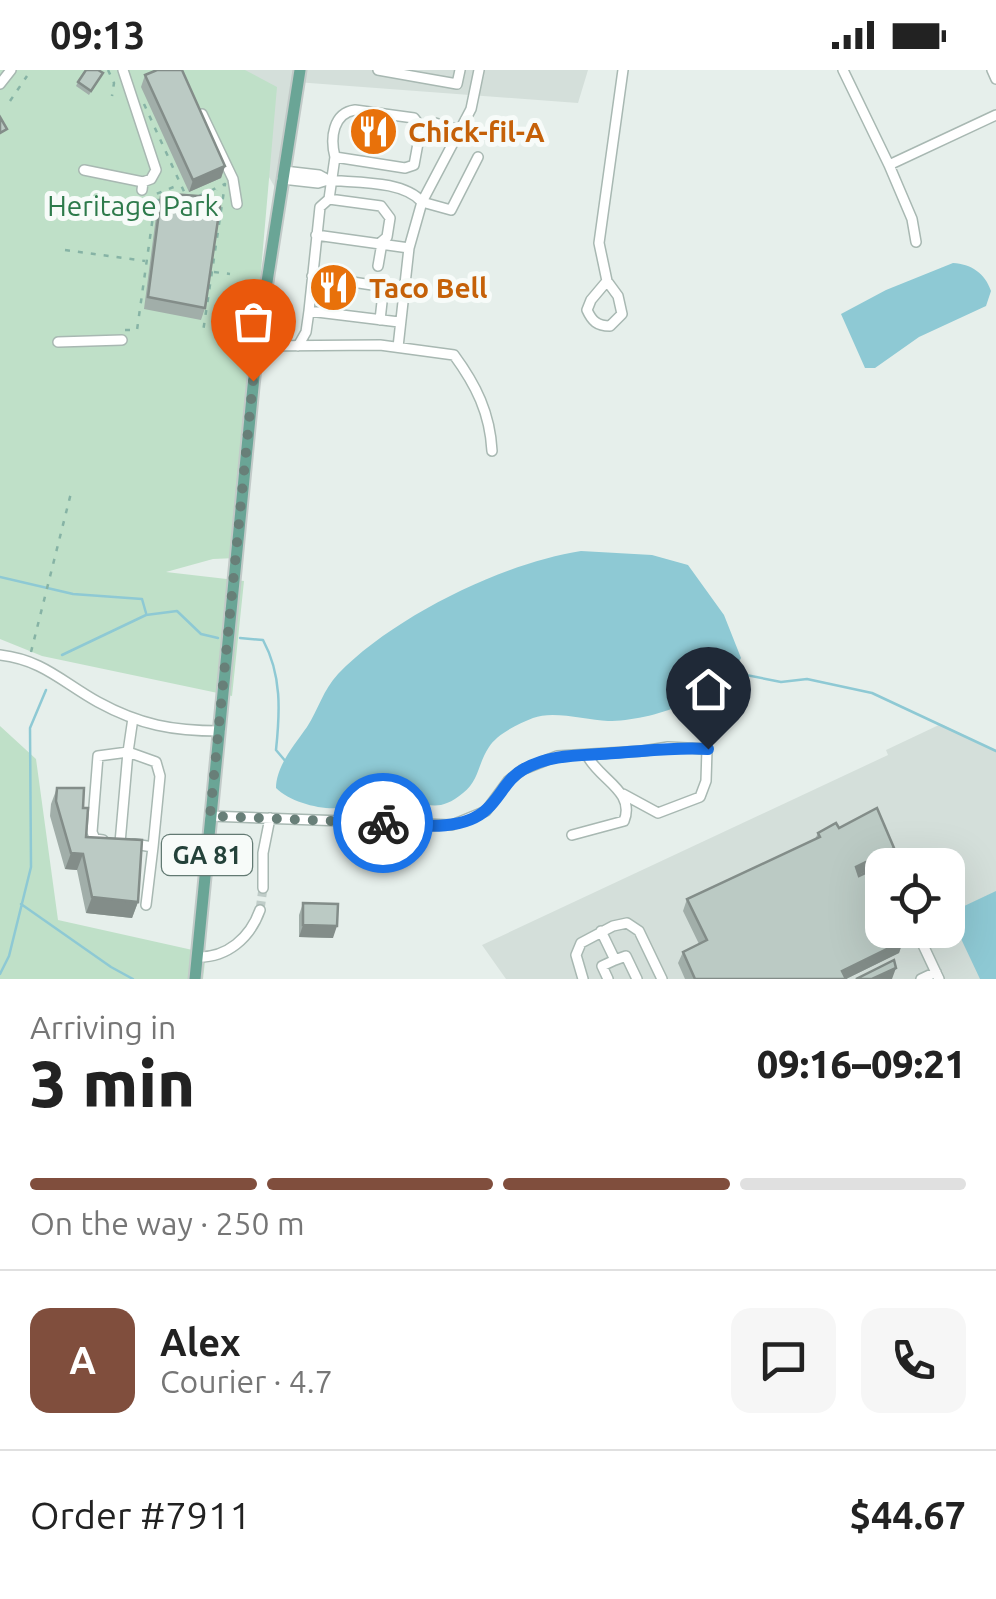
<!DOCTYPE html>
<html lang="en">
<head>
<meta charset="utf-8">
<style>
  :root { --surface:#fff; --page:#f6f6f6; --text:#222; --muted:#767676; --line:#e0e0e0; --accent:#804e3d }
  body { margin:0; font-family:Ubuntu,sans-serif; background:var(--page); color:var(--text); height:100vh; display:flex; flex-direction:column; font-size:38px; white-space:nowrap }
  * { box-sizing:border-box; margin:0 }
  p { font-size:32px; color:var(--muted) }
  .icon { flex:none; width:55px; height:55px; fill:none; stroke:currentColor; stroke-width:2; stroke-linecap:round; stroke-linejoin:round }
  .map { position:relative; height:909px; overflow:hidden }
  .side { display:flex; flex-direction:column; background:var(--surface); flex:1 }
  .side>* { flex:none }
  .tools { position:absolute; left:865px; top:778px; display:grid; gap:20px }
  .tools a { display:grid; place-items:center; width:100px; height:100px; border-radius:20px; background:var(--surface); box-shadow:0 10px 40px #0002; font-size:50px }
  .pin { position:absolute; display:grid; place-items:center; width:85px; height:85px; color:#fff; margin:-102px -42px; border-radius:50% 50% 50% 0; rotate:-45deg; box-shadow:0 0 10px #0007 }
  .pin .icon { rotate:45deg }
  .courier { position:absolute; display:grid; place-items:center; width:100px; height:100px; margin:-50px; border:8px solid #1a73e8; border-radius:50%; background:#fff; color:#222; box-shadow:0 2px 12px #0007 }
  .summary em { font-style:normal; font-weight:800 }
  .summary div { display:flex; flex-direction:column-reverse }
  .summary { display:flex; align-items:center; justify-content:space-between; height:170px; padding:0 30px }
  h1 { font-size:65px; font-weight:800; line-height:75px }
  .bar { display:grid; grid-template-columns:repeat(4,1fr); gap:15px 10px; align-content:center; height:120px; padding:0 30px }
  .bar i { height:12px; border-radius:8px; background:var(--line) }
  .bar .selected { background:var(--accent) }
  .bar p { grid-column:span 4 }
  .line { display:flex; align-items:center; gap:25px; padding:0 30px; border-top:2px solid var(--line) }
  .line div { flex:1 }
  .round { display:grid; place-items:center; flex:none; width:105px; height:105px; border-radius:20px; background:var(--page) }
  .status { display:flex; justify-content:space-between; align-items:center; height:70px; padding:0 50px; background:var(--surface); direction:ltr }
  .status svg { height:28px; fill:currentColor }
  .map>svg:first-child { display:block }
  .built { fill:#d4dfda; fill-rule:evenodd }
  .green { fill:#bfe0c8 }
  .water { fill:#8ec9d4 }
  .lines { fill:none; stroke-linecap:round; stroke-linejoin:round }
  .stream { stroke:#8ec9d4; stroke-width:2.5 }
  .minor-tunnel { stroke:#bfccc8; stroke-width:9; stroke-dasharray:9 4.5; stroke-linecap:butt }
  .minor-casing { stroke:#a8b8b2; stroke-width:12 }
  .major-casing { stroke:#c2cac8; stroke-width:15 }
  .path { stroke:#86b3a5; stroke-width:2.5; stroke-dasharray:5 8; stroke-linecap:butt }
  .minor { stroke:#fff; stroke-width:9 }
  .major { stroke:#6aa596; stroke-width:11 }
  .wall { fill:#a1aea9 }
  .shaded-wall { fill:#838d89 }
  .building { fill:#bbcac4; stroke:#838d89; stroke-width:2.5 }
  .done { stroke:#687f78; stroke-width:10; stroke-dasharray:0 18 }
  .route { stroke:#1a73e8; stroke-width:12 }
  .labels { text-anchor:middle; dominant-baseline:central; stroke-width:10; stroke-linejoin:round; paint-order:stroke }
  .shield { fill:#f7fbf9; stroke:#637a73; stroke-width:2.5 }
  .shield-label { font-size:25px; font-weight:bold; fill:#24423a }
  .food-label { font-size:28px; font-weight:bold; fill:#c56008; stroke:#f7fbf9; text-anchor:start }
  .park-label { font-size:28px; fill:#2d7a4b; stroke:#f7fbf9 }
</style>
</head>
<body>
<div class="status"><b>09:13</b><svg viewBox="0 0 49 12"><path d="M0 12V9h3v3zM5 12V6h3v6zM10 12V3h3v9zM15 12V0h3v12zM26 1h20v11H26zM47 4h2v5h-2z"/></svg></div>
<div class="map">
<svg width="996" height="909" viewBox="0 0 996 909">
  <rect width="100%" height="100%" fill="#e6efeb"/>
  <path class="built" d="M206 0H588L578 33 296 12 283 131Z
    M941 654 996 681V909H506L482 875 888 685 886 680ZM882 795H948V860H882Z"/>
  <path class="green" d="M0 0H245L277 17 236 488 213 489 166 502 244 511 232 626 42 586 0 569Z
    M0 656 36 689 58 850 206 883 203 909H0Z"/>
  <path class="water" d="M953 193C971 194 985 203 991 221L986 236 919 267 875 298H865L841 244 886 220Z
    M581 481 652 485 688 495 724 545 741 588C720 628 652 651 608 651 586 650 553 640 533 648 518 654 497 664 489 677 478 693 479 711 463 723 433 748 422 728 392 727 374 726 357 736 340 738 320 740 290 732 276 718 276 696 295 674 307 657 318 640 323 620 338 604 393 547 503 493 581 481Z
    M996 821V909H980L955 856 960 838Z"/>
  <g class="lines">
    <path class="stream" d="M0 507 73 524 142 529 146 543
      M240 568 263 570C282 605 280 642 276 680L287 693
      M62 585 146 545 177 541 201 564 218 568
      M731 602 781 612 807 609 872 623 996 681
      M21 834 111 897 133 909
      M0 904 9 886 31 797 30 658 46 620"/>
    <path class="minor-tunnel" d="M260 840 263 818"/>
    <defs>
      <path id="minor" d="M123 0 156 100 151 109 143 112 142 120
        M378 0 457 14 460 0
        M843 0 889 95 996 45
        M992 0 996 9
        M0 14 11 0
        M355 40 414 48 421 57 414 95 405 98 335 87C330 68 333 43 355 40Z
        M202 44 233 109 237 134
        M421 57 435 53 460 60
        M478 87 451 140 422 132 471 39 479 0
        M889 95 912 149 916 172
        M84 100 143 112
        M284 101 319 105 328 110C355 113 403 110 422 132L409 178 398 277
        M282 109 318 113 328 110
        M329 129 381 136 390 148 387 167 380 173
        M316 165 409 178
        M378 196 382 173
        M312 206 379 216 383 223 380 250
        M607 211 591 230 587 240C592 251 597 256 610 256L622 244 618 226 607 211 599 173 623 0
        M309 241 320 137 329 129 335 87
        M58 272 122 270
        M257 276 380 275 454 285C476 315 490 343 492 381
        M298 276 306 262 309 241 399 252
        M0 585C43 590 62 612 98 632 140 655 173 661 220 661
        M210 746 452 755 486 741 508 711 522 700 557 686 643 681 668 677 707 679 706 711 700 727 658 743 623 724
        M572 765 624 751C636 721 598 709 587 685
        M103 770 95 769 92 762 98 686 128 682 133 648
        M120 773 128 682 156 692 160 706 153 777 134 774
        M263 818V783L270 748
        M146 835 153 777
        M916 860 939 909
        M601 861 615 890 626 886 637 909
        M197 887C227 888 250 868 260 840
        M583 909 576 885 581 873 613 856 627 853 639 861 662 909
        M608 909 602 896 615 890
        M921 909 936 902"/>
      <path id="major" d="M195 909 257 276 300 0"/>
    </defs>
    <use href="#minor" class="minor-casing"/>
    <use href="#major" class="major-casing"/>
    <path class="path" d="M108 0 114 13 112 26
      M10 31 27 6
      M144 34 186 126
      M199 126 225 114 203 262
      M161 130H155L156 124 181 114
      M215 133 217 120
      M65 180 145 191
      M214 202 230 204
      M125 260H137L155 132
      M31 582 72 419"/>
    <use href="#minor" class="minor"/>
    <use href="#major" class="major"/>
  </g>
  <path class="wall" d="M103 3 89 25 76 16 78 12Z
    M145 5 225 96 221 108 189 122 141 17Z
    M161 127 214 132 205 238 201 250 144 239 157 139Z
    M57 718 83 738 86 767 138 832 132 848 86 843 77 800 65 799 50 746 51 734Z
    M839 758 890 790 859 805 882 860 890 868 903 871 899 883 846 909H685L678 893 683 882 699 874 683 841 687 829 815 769 818 763Z
    M303 833 333 868 299 867V845Z"/>
  <path class="shaded-wall" d="M225 96 221 108 189 122 193 110Z
    M894 778 890 790 852 808 856 797Z
    M71 783 83 784 77 800 65 799Z
    M92 827 138 832 132 848 86 843Z
    M303 855 337 856 333 868 299 867Z
    M903 871 899 883 846 909 842 901Z
    M896 898 892 909H872Z"/>
  <path class="building" d="M86 0H98L103 3 91 21 78 12Z
    M157 0H182L225 96 193 110 145 5Z
    M0 47 7 59 0 63Z
    M170 124 212 127 214 132 220 136 205 238 148 227 161 127Z
    M57 718H84L83 738H88L86 767 142 770 138 832 92 827 83 784 71 783 56 731Z
    M877 738 894 778 856 797 859 806 880 796 882 802V848L881 849 882 860H886L890 868 900 864 903 871 842 901 846 909H695L683 882 707 870 687 829 820 767 818 763 836 753 839 758Z
    M303 833 338 834 337 856 303 855Z
    M894 890 896 898 872 909H856Z"/>
  <g class="lines">
    <path class="done" d="M253 311 210 746 383 753"/>
    <path class="route" d="M383 753C415 755 462 763 487 739 501 726 507 708 524 699 553 683 582 686 615 683 646 681 675 677 708 679"/>
  </g>
  <defs>
    <symbol id="restaurant-disc" viewBox="-11 -11 22 22"><circle r="9.5" fill="#e8710a" stroke="#f7fbf9"/><path d="M-5-6h1v4h1v-4h1v4h1v-4h1v5L-1.5 .5V6h-2V.5L-5-1ZM5-6V6H3V1.5H1.5Q1.5-4 5-6Z" fill="#fff"/></symbol>
  </defs>
  <g fill-rule="evenodd">
    <use href="#restaurant-disc" x="346" y="34" width="55" height="55"/>
    <use href="#restaurant-disc" x="306" y="190" width="55" height="55"/>
  </g>
  <g class="labels">
    <rect class="shield" x="162" y="765" width="90" height="40" rx="8"/>
    <g class="shield-label">
      <text x="207" y="785">GA 81</text>
    </g>
    <g class="food-label">
      <text x="408" y="61">Chick-fil-A</text>
      <text x="369" y="217">Taco Bell</text>
    </g>
    <g class="park-label">
      <text x="133" y="135">Heritage Park</text>
    </g>
  </g>
</svg>
<div class="tools">
<a><svg class="icon" aria-label="locate" viewBox="0 0 24 24"><circle cx="12" cy="12" r="6"/><path d="M12 2v4M12 18v4M2 12h4M18 12h4"/></svg></a>
</div>
<div class="pin" style="left:253px;top:311px;background:#ea580c"><svg class="icon" aria-label="bag" viewBox="0 0 24 24"><path d="M5 8h14l-1 12H6zM9 8a3 3 0 0 1 6 0"/></svg></div>
<div class="pin" style="left:708px;top:679px;background:#1f2937"><svg class="icon" aria-label="home" viewBox="0 0 24 24"><path d="M3 11l9-7 9 7M6 9v11h12V9"/></svg></div>
<div class="courier" style="left:383px;top:753px"><svg class="icon" aria-label="bike" viewBox="0 0 24 24"><circle cx="6" cy="16" r="4"/><circle cx="18" cy="16" r="4"/><path d="M6 16l4-8h5l3 8M10 8l3 8H6M13 5h3"/></svg></div>
</div>
<section class="side">
<div class="summary"><div><h1>3 min</h1><p>Arriving in</p></div><em>09:16–09:21</em></div>
<div class="bar"><i class="selected"></i><i class="selected"></i><i class="selected"></i><i></i><p>On the way · 250 m</p></div>
<div class="line" style="height:180px"><b class="round" style="background:var(--accent);color:#fff">A</b><div><b>Alex</b><p>Courier · 4.7</p></div><a class="round"><svg class="icon" aria-label="chat" viewBox="0 0 24 24"><path d="M4 5h16v11H9l-5 4z"/></svg></a><a class="round"><svg class="icon" aria-label="phone" viewBox="0 0 24 24"><path d="M5 4h4l2 5-3 2q2 4 5 5l2-3 5 2v4C11 20 4 13 5 4z"/></svg></a></div>
<div class="line" style="height:130px"><div>Order #7911</div><b>$44.67</b></div>
</section>
</body>
</html>
